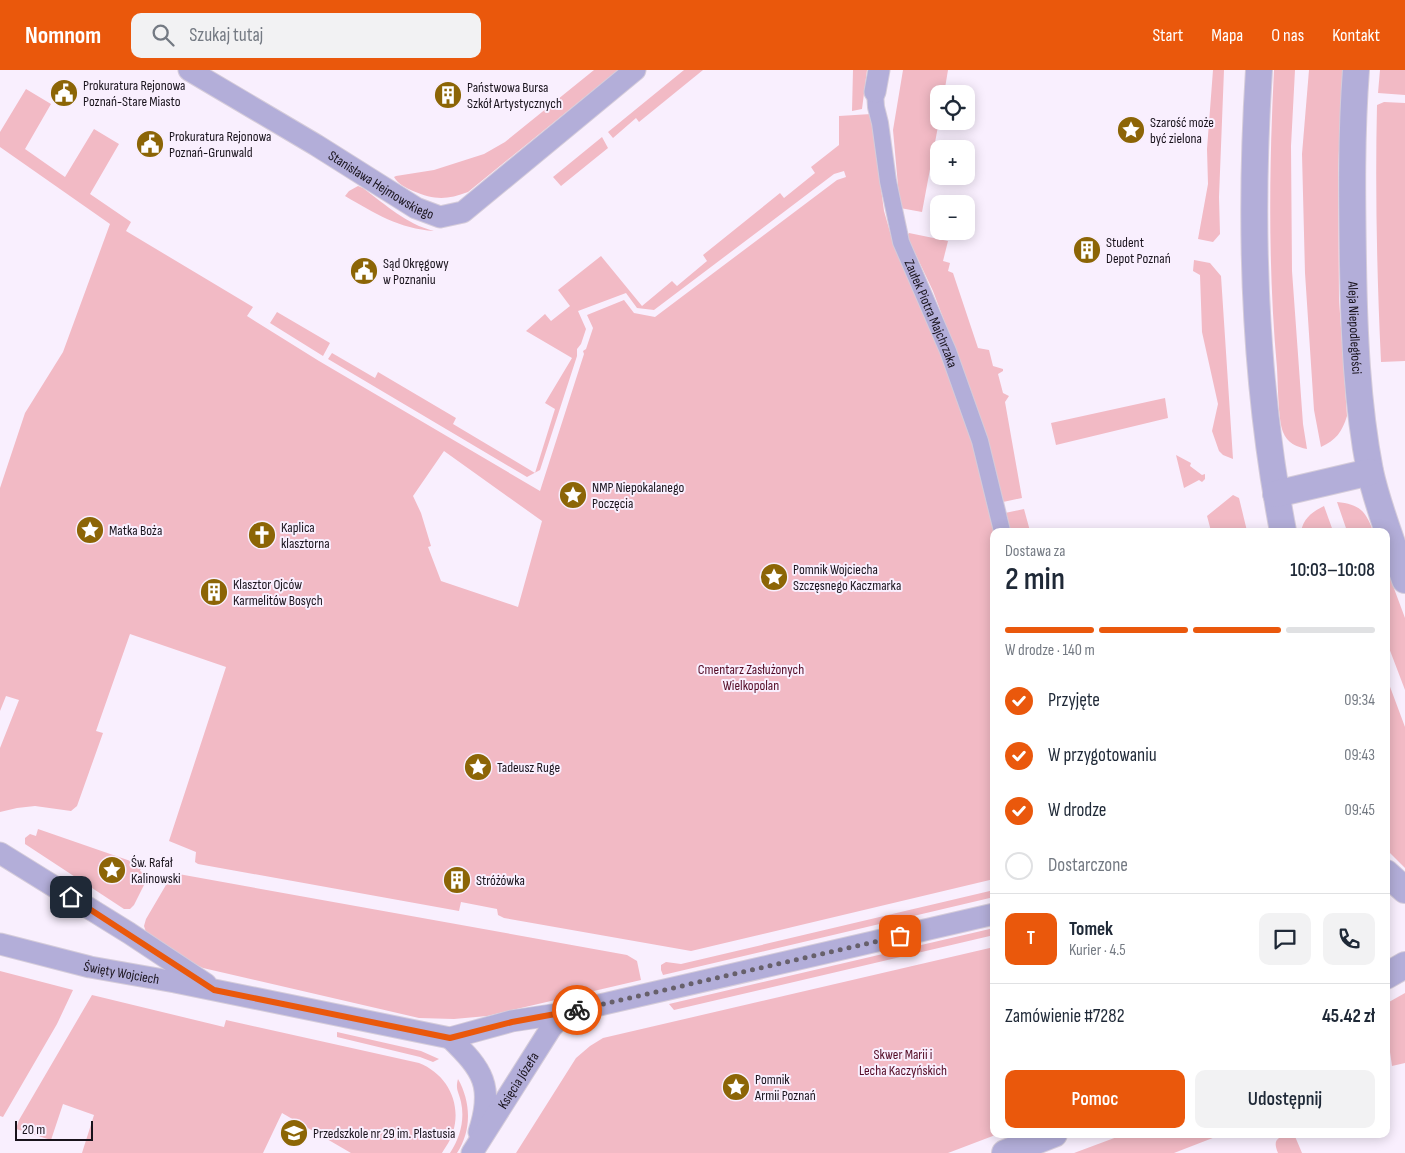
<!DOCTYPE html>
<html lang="pl">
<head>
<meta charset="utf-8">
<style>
  :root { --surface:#fff; --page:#f2f2f3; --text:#1f2937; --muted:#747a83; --line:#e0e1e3; --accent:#ea580c }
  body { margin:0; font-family:"Sofia Sans Condensed",sans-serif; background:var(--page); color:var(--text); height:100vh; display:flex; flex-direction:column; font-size:19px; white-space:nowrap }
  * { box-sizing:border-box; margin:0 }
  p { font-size:16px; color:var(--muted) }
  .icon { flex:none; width:28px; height:28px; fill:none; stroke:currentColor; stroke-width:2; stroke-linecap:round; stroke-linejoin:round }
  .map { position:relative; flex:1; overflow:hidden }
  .panel { position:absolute; left:990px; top:458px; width:400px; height:610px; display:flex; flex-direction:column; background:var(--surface); border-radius:10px; box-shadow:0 2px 12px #0003 }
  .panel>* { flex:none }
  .controls { position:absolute; left:930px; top:15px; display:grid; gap:10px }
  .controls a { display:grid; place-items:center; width:45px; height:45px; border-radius:10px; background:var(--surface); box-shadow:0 2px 12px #0003; font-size:25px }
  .scale { position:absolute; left:15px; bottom:12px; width:78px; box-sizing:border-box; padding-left:5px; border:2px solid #19131c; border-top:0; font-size:14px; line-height:18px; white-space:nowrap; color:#19131c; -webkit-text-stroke:4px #f9effe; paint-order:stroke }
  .pin { position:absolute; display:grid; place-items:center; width:42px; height:42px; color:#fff; margin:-21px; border-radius:10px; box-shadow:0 2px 8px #0006 }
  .courier { position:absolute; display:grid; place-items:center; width:50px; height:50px; margin:-25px; border:4px solid #ea580c; border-radius:50%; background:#fff; color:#222; box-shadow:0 1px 6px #0007 }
  .summary em { font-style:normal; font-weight:600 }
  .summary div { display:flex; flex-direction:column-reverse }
  .summary { display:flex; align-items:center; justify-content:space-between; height:85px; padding:0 15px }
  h1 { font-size:32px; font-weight:600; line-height:38px }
  .bar { display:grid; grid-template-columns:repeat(4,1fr); gap:8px 5px; align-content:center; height:60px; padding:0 15px }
  .bar i { height:6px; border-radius:4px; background:var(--line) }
  .bar .active { background:var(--accent) }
  .bar p { grid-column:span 4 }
  .line { display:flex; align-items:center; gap:12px; padding:0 15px; border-top:1px solid var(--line) }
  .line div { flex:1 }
  .round { display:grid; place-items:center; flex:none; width:52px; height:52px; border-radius:10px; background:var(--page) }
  ol { padding:0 15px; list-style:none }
  li { display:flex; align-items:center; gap:15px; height:55px }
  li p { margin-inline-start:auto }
  li .icon { padding:5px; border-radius:50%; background:var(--accent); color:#fff; stroke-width:4 }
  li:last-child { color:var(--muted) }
  li i { width:28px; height:28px; border:2px solid var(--line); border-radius:50% }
  .cta { display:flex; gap:10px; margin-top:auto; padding:10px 15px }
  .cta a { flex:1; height:58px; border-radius:10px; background:var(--accent); color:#fff; font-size:20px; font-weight:600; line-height:58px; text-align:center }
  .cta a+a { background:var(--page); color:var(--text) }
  header { display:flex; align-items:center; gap:30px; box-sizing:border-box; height:70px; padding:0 25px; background:var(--accent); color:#fff }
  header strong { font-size:24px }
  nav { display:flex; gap:28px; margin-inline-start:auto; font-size:18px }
  .search { width:350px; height:45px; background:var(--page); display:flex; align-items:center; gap:12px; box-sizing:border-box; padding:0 18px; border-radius:10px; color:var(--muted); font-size:19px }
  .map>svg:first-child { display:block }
  .green { fill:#f2bac5; fill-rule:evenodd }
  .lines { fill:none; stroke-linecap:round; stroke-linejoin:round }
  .pedestrian-casing { stroke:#d5ccda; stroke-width:18 }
  .minor-casing { stroke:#d5ccda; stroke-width:23 }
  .tertiary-casing { stroke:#d5ccda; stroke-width:28 }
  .pedestrian { stroke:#b3aed9; stroke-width:16 }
  .minor { stroke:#b3aed9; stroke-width:21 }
  .tertiary { stroke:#b3aed9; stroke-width:26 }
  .done { stroke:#67606b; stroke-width:5; stroke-dasharray:0 9 }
  .route { stroke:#ea580c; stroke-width:6 }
  .labels { text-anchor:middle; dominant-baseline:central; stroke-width:4; stroke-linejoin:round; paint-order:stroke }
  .poi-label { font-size:14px; fill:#19131c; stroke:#f9effe; text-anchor:start }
  .street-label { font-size:14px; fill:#19131c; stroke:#f9effe }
  .park-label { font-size:14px; fill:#530b25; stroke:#f9effe }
</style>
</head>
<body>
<header>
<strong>Nomnom</strong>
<div class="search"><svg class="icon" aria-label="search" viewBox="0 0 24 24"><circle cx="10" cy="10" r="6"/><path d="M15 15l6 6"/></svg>Szukaj tutaj</div>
<nav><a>Start</a><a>Mapa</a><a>O nas</a><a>Kontakt</a></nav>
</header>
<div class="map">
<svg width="1405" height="1083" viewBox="0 0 1405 1083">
  <rect width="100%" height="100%" fill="#f9effe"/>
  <path class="green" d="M594 0H618L468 122C447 130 434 130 413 121 406 118 398 114 394 107L396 106 434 100 484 84 505 72Z
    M684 0H703L639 52 636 48 613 68 608 62Z
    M853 0H867L862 39 852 41Z
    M903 0H948L944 24H939V51L922 142 900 138 893 60Z
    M1213 0H1224L1219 127 1220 164 1213 172 1198 169 1208 114 1207 79Z
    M1274 0H1295L1291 76 1292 201 1303 354 1307 379C1297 377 1287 373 1283 362 1278 349 1278 314 1277 298 1268 199 1269 99 1274 0Z
    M1309 0H1343L1338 100 1339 229 1347 346C1342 362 1336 370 1321 377L1314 340 1305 203 1302 84Z
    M1380 0H1405V25L1378 23Z
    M26 19 51 34 25 79 65 107 94 59 119 74 90 124 131 152 126 161 253 237 247 246 319 291 540 421 584 284 583 281 586 279 593 258 587 245 624 230 634 243 655 247 837 110 846 107 844 101 834 104 654 240 637 238 626 223 578 241 586 259 581 274 577 279V286L540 400 527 407 328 289 332 283 375 308 378 302 456 348 453 354 535 403 555 339 545 333 572 288 526 261 545 244 551 251 570 236 558 220 601 186 642 236 672 211 677 216 707 191 703 185 780 123 784 128 815 103 811 97 839 75V46L871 44 884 141 892 169 941 284 973 373 994 461V809L691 881 504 848 498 845 497 839 461 832 459 841 198 794 195 792 196 782 169 771 226 597 130 564 96 661 103 663 77 736 71 741 35 736 17 738 0 742V678L19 630 6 626 0 641V418L25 343 63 282 110 154 0 77V62ZM444 381 542 451 518 537 441 511 428 477 431 476 421 443 413 426Z
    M1384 32 1405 33V291L1381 292C1377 207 1375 121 1377 35Z
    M602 67 608 78 561 116 553 107Z
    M358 116 363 118C386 135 406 154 434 161 400 159 374 143 345 126L349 121Z
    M909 163 948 171 943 191 950 193 948 201 953 203 978 278 989 280 993 296 1003 299V301L998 304 1003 323 1009 326 1005 332 1022 428 1003 432 954 277 933 221 907 166Z
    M1194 190 1210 193 1221 206 1233 389 1223 385 1219 381 1212 361 1218 334 1202 262 1200 205 1193 201Z
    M277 242 330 273 323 286 270 253Z
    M1165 328 1168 348 1056 375 1051 353Z
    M1176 385 1191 393 1190 396 1202 405 1205 404V409L1202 412 1199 410 1184 418Z
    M1233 425 1239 428 1247 461H1211L1207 446Z
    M1337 432C1359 434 1366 441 1373 461H1347Z
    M1324 436 1333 461H1301C1304 448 1312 442 1324 436Z
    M1024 439 1030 461H1009L1005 443Z
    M1386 497 1405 548V620L1386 570Z
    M1386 606 1405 657V798L1386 779Z
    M38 759 142 795 140 801 146 804 147 809 134 835 130 839H124L25 774V768L30 764 36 766Z
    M173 803 627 885 637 891 641 910 487 946 454 949 419 948 203 898 174 884 146 862 144 856 146 849Z
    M994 820V827L663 905 661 900V895L666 892 681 894Z
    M994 858V865L674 940 669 934Z
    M994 877V1064H998L948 1083H516L576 988 590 976 603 968Z
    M0 901 73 920 57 954 3 1047 0 1046Z
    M1405 923V993L1392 996 1389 975V932Z
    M92 925 224 957 226 950 419 993C447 1004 462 1033 453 1062 451 1070 446 1076 442 1083H351L282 1043 263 1083H82L94 1045 63 1034 51 1070 16 1059 19 1050Z
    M337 962 421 981 439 989 433 992 420 987 337 967Z
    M458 1009C471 1032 472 1060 457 1083H450C460 1068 465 1050 461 1032 459 1022 455 1020 458 1009Z
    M1125 1064H1223L1174 1083H1074Z
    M1288 1064H1294L1302 1083H1278C1273 1071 1276 1068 1288 1064Z"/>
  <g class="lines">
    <defs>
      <g id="pedestrian">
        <path id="s1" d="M875 22 876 37 880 53 888 111 901 172 948 281 980 371 1002 461"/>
      </g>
      <g id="minor">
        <path id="s2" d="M189 0 316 75 416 138 440 147 463 142 635 0"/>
        <path d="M875 22 879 0"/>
        <path d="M0 783 129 863 206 914"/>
        <path id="s3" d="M0 874 90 897 175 912 450 968 512 951 565 943 994 844"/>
        <path d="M450 968C483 1000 494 1016 479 1062"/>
        <path id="s4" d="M472 1083 551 958 565 943"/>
      </g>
      <g id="tertiary">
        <path d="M1259 0C1249 153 1254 310 1283 461"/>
        <path id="s5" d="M1356 0C1351 65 1352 129 1353 193 1354 262 1357 334 1370 401 1378 438 1393 474 1405 510"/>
        <path d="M1276 424 1370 402"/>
        <path d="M1386 803 1405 820"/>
        <path d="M1386 906 1405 895"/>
        <path d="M1005 1083 1054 1064"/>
      </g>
    </defs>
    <use href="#pedestrian" class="pedestrian-casing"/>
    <use href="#minor" class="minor-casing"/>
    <use href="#tertiary" class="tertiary-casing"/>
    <use href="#pedestrian" class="pedestrian"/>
    <use href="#minor" class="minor"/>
    <use href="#tertiary" class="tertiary"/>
  </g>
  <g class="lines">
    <path class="done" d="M577 940 900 866"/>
    <path class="route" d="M71 827 214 920 450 968 512 952 577 940"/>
  </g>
  <defs>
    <symbol id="civic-disc" viewBox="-11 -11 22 22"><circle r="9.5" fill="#8c6506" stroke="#f9effe"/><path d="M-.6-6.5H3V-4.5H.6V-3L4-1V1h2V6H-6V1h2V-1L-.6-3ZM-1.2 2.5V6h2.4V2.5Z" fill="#fff"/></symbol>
    <symbol id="building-disc" viewBox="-11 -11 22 22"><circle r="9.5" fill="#8c6506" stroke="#f9effe"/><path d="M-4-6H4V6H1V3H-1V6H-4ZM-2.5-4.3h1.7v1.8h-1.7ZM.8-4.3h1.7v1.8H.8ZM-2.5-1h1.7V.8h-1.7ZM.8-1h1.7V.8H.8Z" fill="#fff"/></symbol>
    <symbol id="sight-disc" viewBox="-11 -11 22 22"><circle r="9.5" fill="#8c6506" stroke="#f9effe"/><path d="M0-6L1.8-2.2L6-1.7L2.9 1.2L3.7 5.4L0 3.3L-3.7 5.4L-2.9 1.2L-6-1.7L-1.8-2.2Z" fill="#fff"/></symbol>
    <symbol id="church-disc" viewBox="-11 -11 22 22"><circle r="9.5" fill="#8c6506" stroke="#f9effe"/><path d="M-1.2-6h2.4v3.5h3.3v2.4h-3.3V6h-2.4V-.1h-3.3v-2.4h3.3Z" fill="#fff"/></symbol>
    <symbol id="school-disc" viewBox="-11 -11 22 22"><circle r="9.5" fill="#8c6506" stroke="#f9effe"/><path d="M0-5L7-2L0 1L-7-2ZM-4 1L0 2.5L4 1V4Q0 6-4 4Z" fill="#fff"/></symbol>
  </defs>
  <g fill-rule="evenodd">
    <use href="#civic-disc" x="48" y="7" width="32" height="32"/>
    <use href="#building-disc" x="432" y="9" width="32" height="32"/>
    <use href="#sight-disc" x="1115" y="44" width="32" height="32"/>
    <use href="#civic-disc" x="134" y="58" width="32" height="32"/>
    <use href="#building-disc" x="1071" y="164" width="32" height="32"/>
    <use href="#civic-disc" x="348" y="185" width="32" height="32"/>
    <use href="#sight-disc" x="557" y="409" width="32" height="32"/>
    <use href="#sight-disc" x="74" y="444" width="32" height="32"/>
    <use href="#church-disc" x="246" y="449" width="32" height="32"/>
    <use href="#sight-disc" x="758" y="491" width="32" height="32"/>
    <use href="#building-disc" x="198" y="506" width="32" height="32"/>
    <use href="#sight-disc" x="462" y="681" width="32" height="32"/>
    <use href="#sight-disc" x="96" y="784" width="32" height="32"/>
    <use href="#building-disc" x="441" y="794" width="32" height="32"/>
    <use href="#sight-disc" x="720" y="1001" width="32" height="32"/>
    <use href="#school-disc" x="278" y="1047" width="32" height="32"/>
  </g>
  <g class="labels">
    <g class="poi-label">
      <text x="83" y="15">Prokuratura Rejonowa<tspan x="83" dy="16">Poznań-Stare Miasto</tspan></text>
      <text x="467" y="17">Państwowa Bursa<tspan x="467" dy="16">Szkół Artystycznych</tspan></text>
      <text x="1150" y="52">Szarość może<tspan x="1150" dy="16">być zielona</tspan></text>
      <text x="169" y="66">Prokuratura Rejonowa<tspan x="169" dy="16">Poznań-Grunwald</tspan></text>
      <text x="1106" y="172">Student<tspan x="1106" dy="16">Depot Poznań</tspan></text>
      <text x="383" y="193">Sąd Okręgowy<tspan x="383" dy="16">w Poznaniu</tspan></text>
      <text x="592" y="417">NMP Niepokalanego<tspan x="592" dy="16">Poczęcia</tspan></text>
      <text x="281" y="457">Kaplica<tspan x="281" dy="16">klasztorna</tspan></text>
      <text x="109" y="460">Matka Boża</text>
      <text x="793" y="499">Pomnik Wojciecha<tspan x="793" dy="16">Szczęsnego Kaczmarka</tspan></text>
      <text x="233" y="514">Klasztor Ojców<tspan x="233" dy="16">Karmelitów Bosych</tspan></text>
      <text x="497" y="697">Tadeusz Ruge</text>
      <text x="131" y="792">Św. Rafał<tspan x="131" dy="16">Kalinowski</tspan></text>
      <text x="476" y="810">Stróżówka</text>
      <text x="755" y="1009">Pomnik<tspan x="755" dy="16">Armii Poznań</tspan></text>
      <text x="313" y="1063">Przedszkole nr 29 im. Plastusia</text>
    </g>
    <g class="street-label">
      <text stroke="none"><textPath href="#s2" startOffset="224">Stanisława Hejmowskiego</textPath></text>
      <text stroke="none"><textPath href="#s1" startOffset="230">Zaułek Piotra Majchrzaka</textPath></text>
      <text stroke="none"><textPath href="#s5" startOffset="258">Aleja Niepodległości</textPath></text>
      <text stroke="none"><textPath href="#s3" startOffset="125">Święty Wojciech</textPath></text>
      <text stroke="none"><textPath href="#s4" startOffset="86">Księcia Józefa</textPath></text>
    </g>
    <g class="park-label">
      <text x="751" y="599">Cmentarz Zasłużonych<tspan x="751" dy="16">Wielkopolan</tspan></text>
      <text x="903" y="984">Skwer Marii i<tspan x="903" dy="16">Lecha Kaczyńskich</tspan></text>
    </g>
  </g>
</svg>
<div class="controls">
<a><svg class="icon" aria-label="locate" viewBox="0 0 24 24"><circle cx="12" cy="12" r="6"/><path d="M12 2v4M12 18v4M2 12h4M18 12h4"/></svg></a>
<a>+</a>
<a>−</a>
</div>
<div class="scale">20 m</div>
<div class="pin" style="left:900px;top:866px;background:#ea580c"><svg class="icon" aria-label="bag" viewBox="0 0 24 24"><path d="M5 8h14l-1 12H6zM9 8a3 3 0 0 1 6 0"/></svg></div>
<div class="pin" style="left:71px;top:827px;background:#1f2937"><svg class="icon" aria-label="home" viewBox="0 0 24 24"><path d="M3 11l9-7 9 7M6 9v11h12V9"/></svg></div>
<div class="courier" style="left:577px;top:940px"><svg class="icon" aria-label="bike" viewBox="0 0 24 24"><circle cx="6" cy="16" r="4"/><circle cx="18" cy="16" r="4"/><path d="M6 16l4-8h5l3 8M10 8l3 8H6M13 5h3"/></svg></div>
<section class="panel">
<div class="summary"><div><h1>2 min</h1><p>Dostawa za</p></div><em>10:03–10:08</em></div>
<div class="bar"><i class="active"></i><i class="active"></i><i class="active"></i><i></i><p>W drodze · 140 m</p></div>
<ol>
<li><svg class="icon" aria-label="check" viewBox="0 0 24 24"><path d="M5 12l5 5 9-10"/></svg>Przyjęte<p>09:34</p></li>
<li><svg class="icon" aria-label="check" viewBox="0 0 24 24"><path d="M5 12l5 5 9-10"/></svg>W przygotowaniu<p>09:43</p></li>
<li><svg class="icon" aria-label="check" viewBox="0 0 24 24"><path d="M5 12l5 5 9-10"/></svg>W drodze<p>09:45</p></li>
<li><i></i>Dostarczone</li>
</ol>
<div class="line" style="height:90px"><b class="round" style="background:var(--accent);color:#fff">T</b><div><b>Tomek</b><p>Kurier · 4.5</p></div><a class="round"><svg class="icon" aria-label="chat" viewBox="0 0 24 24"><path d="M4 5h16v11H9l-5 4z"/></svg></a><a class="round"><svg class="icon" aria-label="phone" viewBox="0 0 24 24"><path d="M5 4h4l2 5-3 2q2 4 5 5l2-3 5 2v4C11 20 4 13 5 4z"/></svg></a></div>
<div class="line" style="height:65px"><div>Zamówienie #7282</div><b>45.42 zł</b></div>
<div class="cta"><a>Pomoc</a><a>Udostępnij</a></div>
</section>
</div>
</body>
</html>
